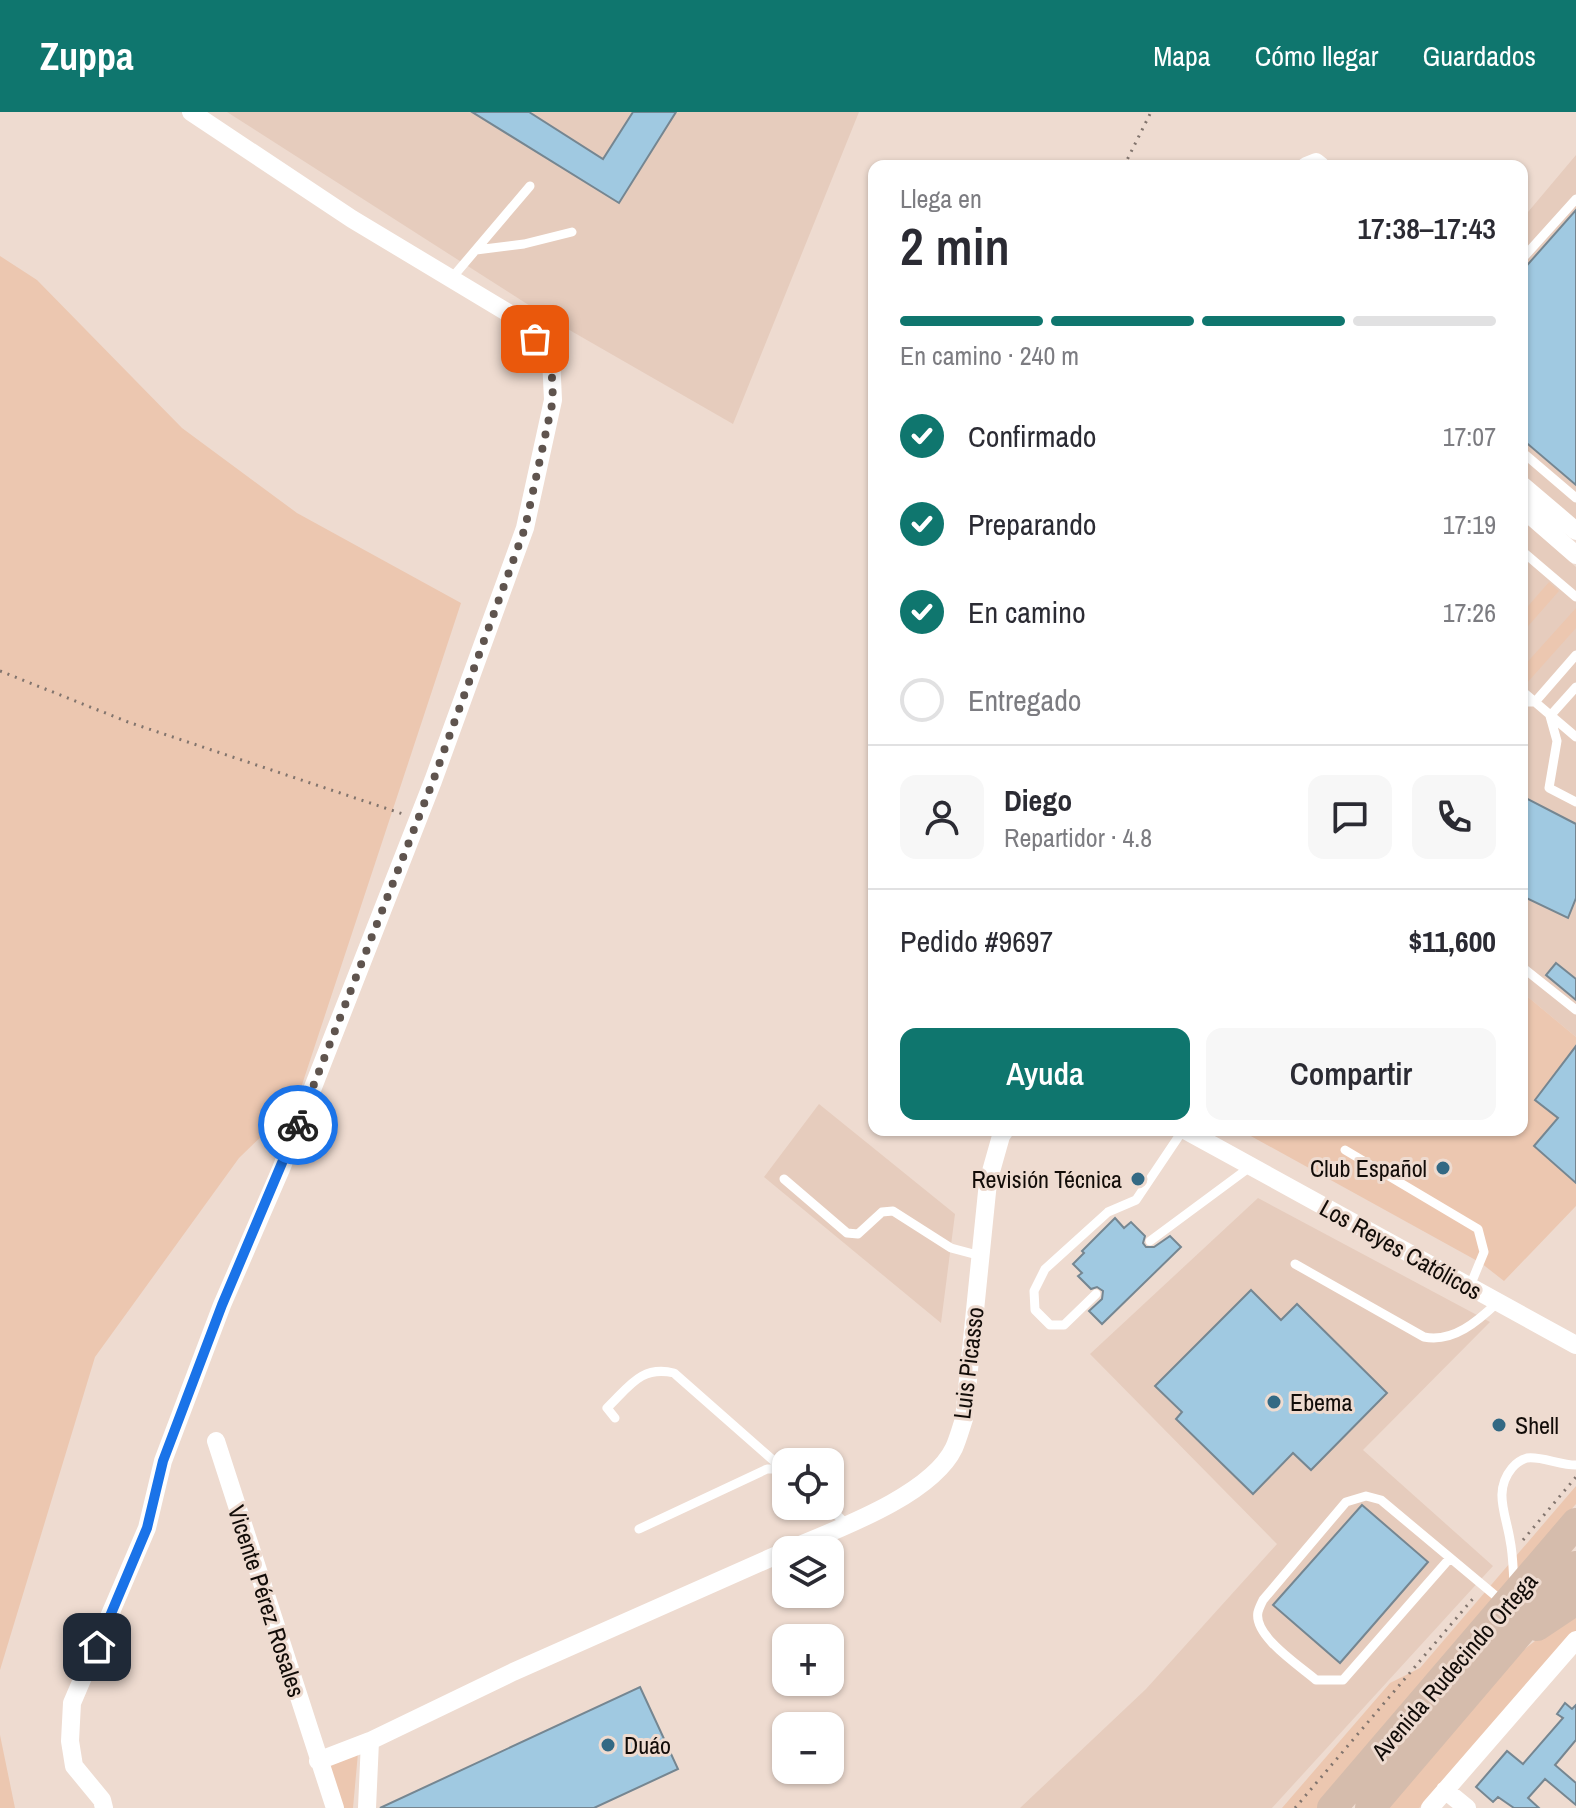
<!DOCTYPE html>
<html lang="es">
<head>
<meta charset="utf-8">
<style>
  :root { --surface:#fff; --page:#f7f7f7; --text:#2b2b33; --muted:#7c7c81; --line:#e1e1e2; --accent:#0f766e }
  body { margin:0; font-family:"Archivo Narrow",sans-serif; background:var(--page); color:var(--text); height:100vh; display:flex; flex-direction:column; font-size:30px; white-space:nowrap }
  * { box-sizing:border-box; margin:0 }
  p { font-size:26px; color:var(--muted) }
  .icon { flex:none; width:44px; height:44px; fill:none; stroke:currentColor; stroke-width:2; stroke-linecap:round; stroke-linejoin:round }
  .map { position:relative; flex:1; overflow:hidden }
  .panel { position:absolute; left:868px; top:48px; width:660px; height:976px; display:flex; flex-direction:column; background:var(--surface); border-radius:16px; box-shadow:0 2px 6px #0004 }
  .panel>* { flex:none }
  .controls { position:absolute; left:772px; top:1336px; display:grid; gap:16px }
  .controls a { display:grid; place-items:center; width:72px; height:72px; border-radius:16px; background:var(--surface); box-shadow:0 2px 6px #0004; font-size:40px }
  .pin { position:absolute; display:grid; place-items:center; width:68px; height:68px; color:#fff; margin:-34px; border-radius:16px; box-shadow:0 4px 12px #0006 }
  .courier { position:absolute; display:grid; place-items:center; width:80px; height:80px; margin:-40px; border:6px solid #1a73e8; border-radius:50%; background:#fff; color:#222; box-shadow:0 2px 10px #0007 }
  .overview em { font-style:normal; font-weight:600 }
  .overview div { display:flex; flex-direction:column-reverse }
  .overview { display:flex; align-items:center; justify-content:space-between; height:136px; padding:0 32px }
  h1 { font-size:52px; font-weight:600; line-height:60px }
  .bar { display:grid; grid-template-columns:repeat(4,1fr); gap:12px 8px; align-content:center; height:96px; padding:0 32px }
  .bar i { height:10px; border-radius:6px; background:var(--line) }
  .bar .current { background:var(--accent) }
  .bar p { grid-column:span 4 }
  .line { display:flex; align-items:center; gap:20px; padding:0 32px; border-top:2px solid var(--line) }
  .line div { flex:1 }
  .round { display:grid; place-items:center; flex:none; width:84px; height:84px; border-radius:16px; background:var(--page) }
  ol { padding:0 32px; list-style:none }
  li { display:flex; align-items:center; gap:24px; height:88px }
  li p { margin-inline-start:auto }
  li .icon { padding:8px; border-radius:50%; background:var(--accent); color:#fff; stroke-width:4 }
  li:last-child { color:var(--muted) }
  li i { width:44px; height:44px; border:4px solid var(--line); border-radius:50% }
  .button { display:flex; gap:16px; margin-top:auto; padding:16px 32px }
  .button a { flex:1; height:92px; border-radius:16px; background:var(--accent); color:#fff; font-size:32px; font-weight:600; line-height:92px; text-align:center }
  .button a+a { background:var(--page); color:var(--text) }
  header { display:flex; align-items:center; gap:48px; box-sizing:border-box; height:112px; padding:0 40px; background:var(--accent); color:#fff }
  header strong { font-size:38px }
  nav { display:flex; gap:44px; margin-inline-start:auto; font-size:28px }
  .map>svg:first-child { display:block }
  .built { fill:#e6ccbd }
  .green { fill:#ecc7b0 }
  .building { fill:#a0c9e1; stroke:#758691; stroke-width:2 }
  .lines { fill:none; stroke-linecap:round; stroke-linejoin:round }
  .path { stroke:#81746d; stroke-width:3; stroke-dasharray:2 6; stroke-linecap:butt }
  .lane { stroke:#fff; stroke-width:9 }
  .street { stroke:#fff; stroke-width:18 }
  .primary { stroke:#d5bcac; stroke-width:30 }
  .done { stroke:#5f544e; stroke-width:8; stroke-dasharray:0 14.4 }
  .route { stroke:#1a73e8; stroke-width:10 }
  .poi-dot { fill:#336984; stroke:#eedbd0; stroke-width:3 }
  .labels { text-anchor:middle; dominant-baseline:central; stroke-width:6; stroke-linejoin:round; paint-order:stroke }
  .poi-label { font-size:24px; fill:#120c08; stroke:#eedbd0; text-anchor:start }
  .street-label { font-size:24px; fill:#120c08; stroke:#eedbd0 }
</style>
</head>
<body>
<header>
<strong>Zuppa</strong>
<nav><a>Mapa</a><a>Cómo llegar</a><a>Guardados</a></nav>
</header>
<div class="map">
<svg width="1576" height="1696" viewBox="0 0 1576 1696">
  <rect width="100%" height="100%" fill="#eedbd0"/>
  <path class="built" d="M227 0H859L733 312 552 208Z
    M1576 43V417L1522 367V107Z
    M1522 407 1576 455V925L1522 880Z
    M819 992 955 1102 941 1211 764 1065Z
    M1258 1086 1490 1210 1363 1338 1493 1454 1272 1696H1020L1146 1577 1277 1432 1090 1242Z"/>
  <path class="green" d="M0 144 37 168 182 316 297 401 461 491 296 991 239 1046 95 1245 0 1558Z
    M1549 470 1559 479 1522 521V501Z
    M1576 496V516L1526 572 1522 568V556Z
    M1522 880 1576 925V1094L1504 1169 1481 1151 1240 1018H1522Z
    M1576 1374V1392L1483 1498 1321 1696H1282L1390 1571 1420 1556Z
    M1576 1482V1519L1440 1674 1419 1696H1385L1505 1552 1535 1529Z
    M0 1623 15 1696H0Z
    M358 1641 353 1696H343L327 1652Z"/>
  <path class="building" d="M472 0H529L603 47 633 0H676L619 91Z
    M1576 98V373L1522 327V159Z
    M1522 684 1576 712V786L1568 806 1522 784Z
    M1556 851 1576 867V888L1546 863Z
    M1576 934V1071L1534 1034 1558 1006 1535 988Z
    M1115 1106 1124 1116 1131 1110 1145 1124 1143 1131 1146 1135H1154L1170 1124 1181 1135 1102 1212 1089 1199 1102 1187 1103 1179 1097 1175 1091 1177 1078 1164 1082 1161 1073 1152 1084 1141 1082 1139Z
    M1251 1178 1281 1208 1297 1192 1387 1281 1311 1358 1293 1341 1253 1382 1176 1307 1182 1300 1155 1274Z
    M1362 1393 1428 1450 1340 1551 1273 1493Z
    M640 1575 678 1657 594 1696H380Z
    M1565 1591 1572 1597 1576 1593V1628L1555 1653 1576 1671V1693L1545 1667 1528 1686 1539 1696H1514L1498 1685 1493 1690 1476 1675 1507 1639 1523 1652 1563 1606 1557 1602Z"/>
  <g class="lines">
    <path class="path" d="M1124 54 1151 0
      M0 559 128 610 403 702
      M1523 1428 1576 1365
      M1295 1696 1476 1483"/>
    <path class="lane" d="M476 138 524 132 572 120
      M1522 147 1576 87
      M451 167 530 74
      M1522 340 1576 386
      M1522 439 1576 485
      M1576 575 1550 604 1557 629 1549 676 1576 690
      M1522 579 1576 625
      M1522 590H1535L1576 543
      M1522 855 1576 898
      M1345 1038 1478 1117 1484 1140 1470 1174
      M784 1067 847 1121 858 1122 882 1100 893 1099 951 1136 981 1144
      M1150 1129 1250 1055
      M1295 1152 1424 1225C1453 1231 1478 1209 1498 1190
      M1096 1182 1064 1213H1050L1035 1198 1034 1179 1045 1157 1108 1100 1136 1088 1183 1018
      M615 1306 607 1296C629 1275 641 1253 674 1261L782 1356
      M828 1394 847 1413
      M639 1417 767 1357H783
      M1450 1446 1343 1568H1316C1300 1554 1253 1524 1258 1500 1259 1496 1261 1492 1263 1488L1346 1390 1366 1384 1381 1388 1503 1490
      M1514 1471C1513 1457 1513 1442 1510 1428 1506 1402 1493 1379 1512 1356 1516 1351 1520 1348 1527 1346 1541 1344 1560 1353 1576 1353"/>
    <path class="street" d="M1306 54 1316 50 1321 54
      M1522 373 1576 419
      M1522 396 1576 443
      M1185 1018 1576 1233
      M216 1329 335 1696
      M788 1438C835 1418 931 1384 954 1336 958 1327 961 1316 964 1307L988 1070 1001 1024 1005 1018
      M318 1649 370 1629 513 1560 786 1439
      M1445 1678 1467 1696
      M104 1696 102 1688 74 1654 70 1629 72 1591 147 1416 163 1349 222 1193 281 1057 433 669 525 416 553 288 551 245 520 208 352 107 191 0
      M367 1696 370 1629
      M1430 1696 1576 1528"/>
    <path class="primary" d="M1537 1514 1576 1488
      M1332 1696 1576 1411
      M1370 1696 1576 1454"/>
  </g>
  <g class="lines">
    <path class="done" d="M298 1013 433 669 525 416 553 288 551 245 535 227"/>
    <path class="route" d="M97 1535 147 1416 163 1349 222 1193 298 1013"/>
  </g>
  <g class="poi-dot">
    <circle cx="1443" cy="1056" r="8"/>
    <circle cx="1138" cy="1067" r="8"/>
    <circle cx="1274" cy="1290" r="8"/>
    <circle cx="1499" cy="1313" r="8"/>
    <circle cx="608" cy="1633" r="8"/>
  </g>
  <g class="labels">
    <g class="poi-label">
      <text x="1427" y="1056" text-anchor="end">Club Español</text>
      <text x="1122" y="1067" text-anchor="end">Revisión Técnica</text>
      <text x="1290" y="1290">Ebema</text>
      <text x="1515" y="1313">Shell</text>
      <text x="624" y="1633">Duáo</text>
    </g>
    <g class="street-label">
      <text transform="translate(1401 1137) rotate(29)">Los Reyes Católicos</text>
      <text transform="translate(968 1251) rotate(-83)">Luis Picasso</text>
      <text transform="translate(267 1489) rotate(72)">Vicente Pérez Rosales</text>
      <text transform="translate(1454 1554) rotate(-49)">Avenida Rudecindo Ortega</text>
    </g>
  </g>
</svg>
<div class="controls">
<a><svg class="icon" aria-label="locate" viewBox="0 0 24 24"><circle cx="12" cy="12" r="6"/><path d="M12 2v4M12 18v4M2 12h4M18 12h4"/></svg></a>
<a><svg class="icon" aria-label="layers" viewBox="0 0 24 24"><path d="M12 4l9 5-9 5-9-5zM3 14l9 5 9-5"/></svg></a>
<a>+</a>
<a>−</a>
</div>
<div class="pin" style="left:535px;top:227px;background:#ea580c"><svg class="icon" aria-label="bag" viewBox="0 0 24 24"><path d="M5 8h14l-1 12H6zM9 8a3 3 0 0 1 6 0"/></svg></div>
<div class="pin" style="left:97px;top:1535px;background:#1f2937"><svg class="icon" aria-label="home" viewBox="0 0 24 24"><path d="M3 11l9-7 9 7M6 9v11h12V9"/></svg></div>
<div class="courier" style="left:298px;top:1013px"><svg class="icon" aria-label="bike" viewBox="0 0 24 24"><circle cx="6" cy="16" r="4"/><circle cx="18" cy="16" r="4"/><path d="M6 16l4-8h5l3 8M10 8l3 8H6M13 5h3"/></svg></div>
<section class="panel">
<div class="overview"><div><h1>2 min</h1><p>Llega en</p></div><em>17:38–17:43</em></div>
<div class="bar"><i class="current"></i><i class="current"></i><i class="current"></i><i></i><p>En camino · 240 m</p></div>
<ol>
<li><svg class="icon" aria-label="check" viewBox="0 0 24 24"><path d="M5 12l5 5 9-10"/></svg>Confirmado<p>17:07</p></li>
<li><svg class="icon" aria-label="check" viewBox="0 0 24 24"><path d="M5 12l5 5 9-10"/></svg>Preparando<p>17:19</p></li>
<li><svg class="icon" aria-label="check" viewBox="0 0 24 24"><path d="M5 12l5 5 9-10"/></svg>En camino<p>17:26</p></li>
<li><i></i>Entregado</li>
</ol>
<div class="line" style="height:144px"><a class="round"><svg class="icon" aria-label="person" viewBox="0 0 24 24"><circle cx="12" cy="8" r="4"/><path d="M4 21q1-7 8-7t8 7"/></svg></a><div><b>Diego</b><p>Repartidor · 4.8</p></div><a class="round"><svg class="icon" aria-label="chat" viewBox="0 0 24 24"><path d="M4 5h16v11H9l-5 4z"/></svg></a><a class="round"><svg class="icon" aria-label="phone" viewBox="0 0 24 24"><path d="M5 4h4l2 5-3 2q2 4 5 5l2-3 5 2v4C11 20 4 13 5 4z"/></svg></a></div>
<div class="line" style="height:104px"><div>Pedido #9697</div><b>$11,600</b></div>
<div class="button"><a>Ayuda</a><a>Compartir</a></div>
</section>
</div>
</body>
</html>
